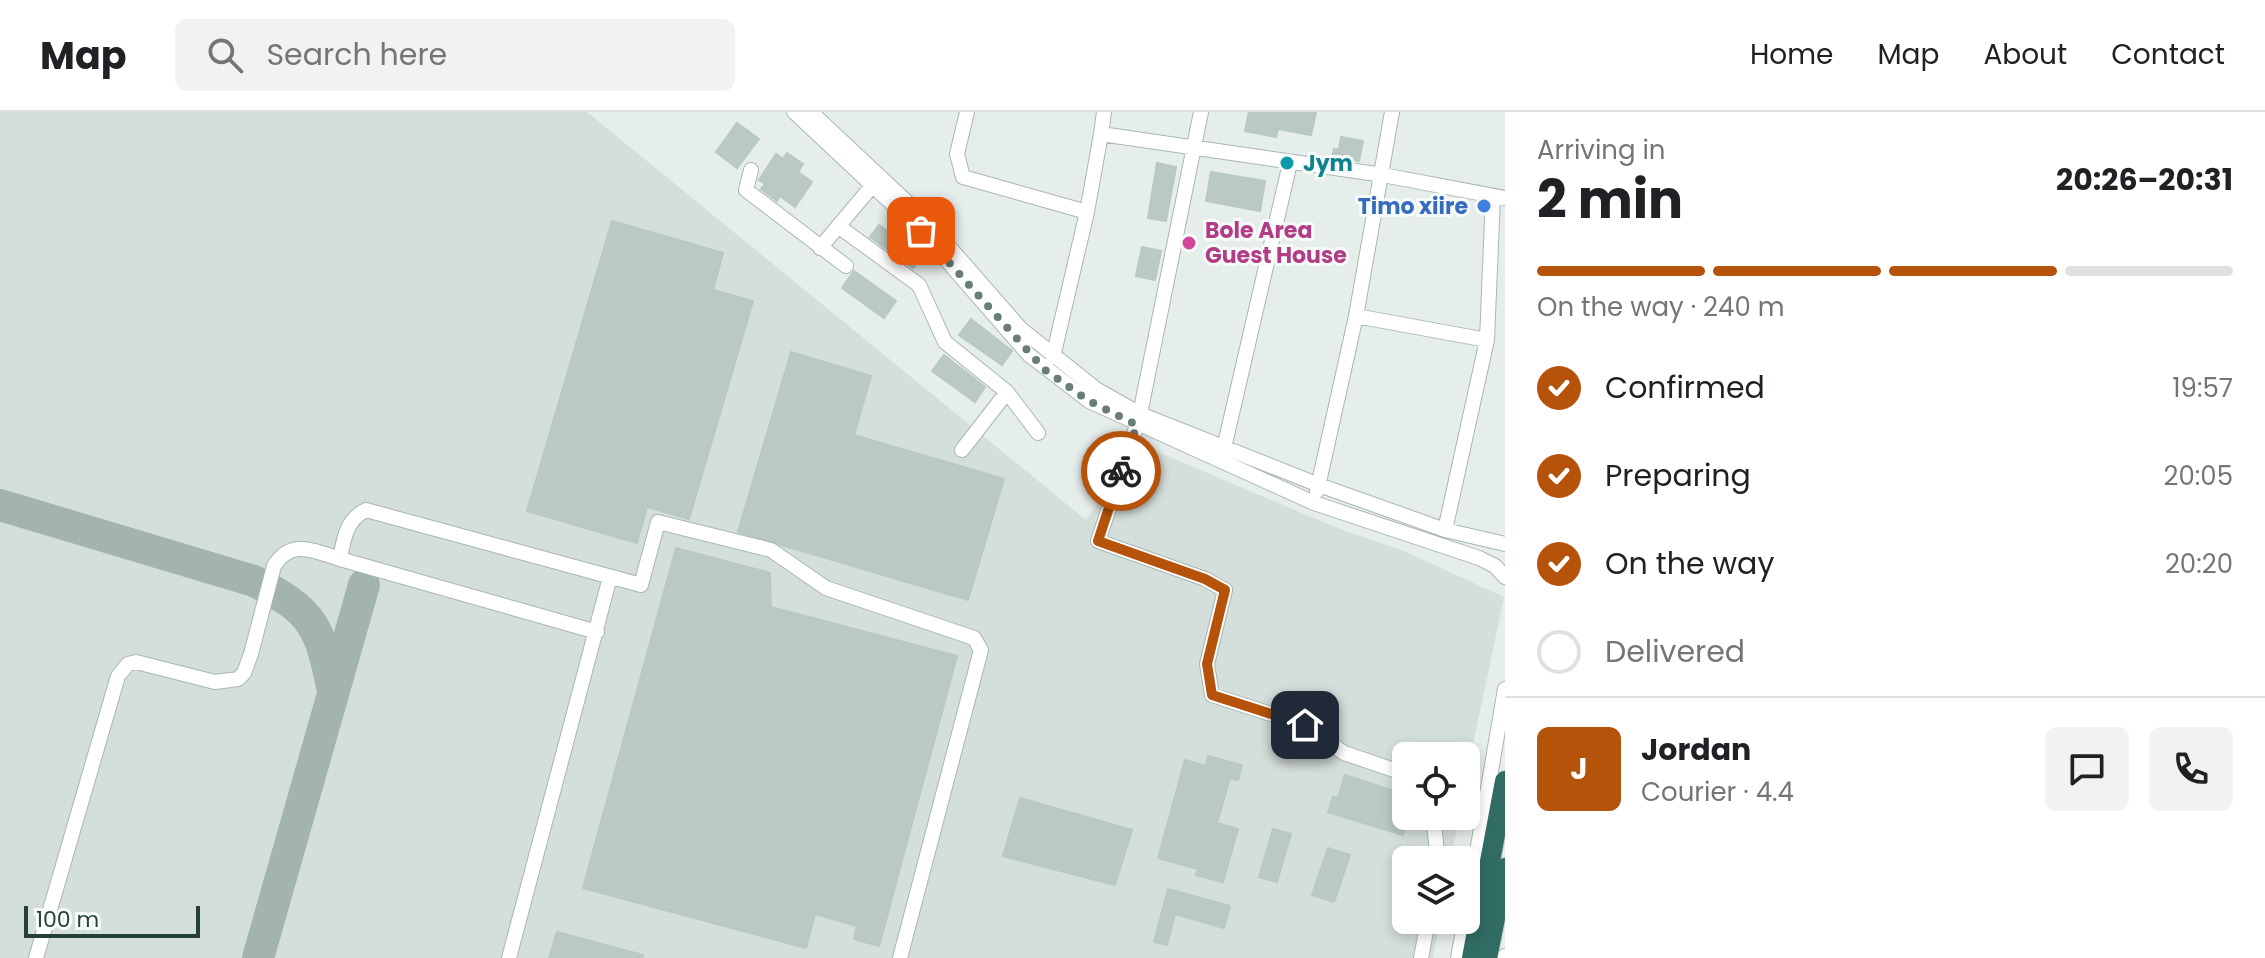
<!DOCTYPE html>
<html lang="en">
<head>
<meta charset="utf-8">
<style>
  :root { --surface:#fff; --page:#f2f2f2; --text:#202124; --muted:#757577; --line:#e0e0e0; --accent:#b45309 }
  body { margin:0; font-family:Poppins,sans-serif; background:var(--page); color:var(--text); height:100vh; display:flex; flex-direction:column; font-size:30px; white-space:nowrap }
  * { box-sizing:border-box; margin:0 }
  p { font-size:26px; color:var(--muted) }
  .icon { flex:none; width:44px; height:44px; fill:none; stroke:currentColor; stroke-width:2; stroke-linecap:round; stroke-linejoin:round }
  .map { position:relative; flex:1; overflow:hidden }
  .drawer { display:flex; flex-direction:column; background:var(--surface); width:760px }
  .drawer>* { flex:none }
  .controls { position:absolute; left:1392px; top:630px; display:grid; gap:16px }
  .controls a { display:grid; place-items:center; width:88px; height:88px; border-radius:12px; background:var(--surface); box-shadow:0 4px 12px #0003; font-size:40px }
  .scale { position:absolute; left:24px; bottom:20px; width:176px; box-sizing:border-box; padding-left:8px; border:4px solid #25403b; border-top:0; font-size:22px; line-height:28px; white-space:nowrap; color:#25403b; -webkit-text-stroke:6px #f7fbf9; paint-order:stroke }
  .pin { position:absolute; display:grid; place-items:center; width:68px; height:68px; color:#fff; margin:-34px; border-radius:16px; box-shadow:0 4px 12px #0006 }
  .courier { position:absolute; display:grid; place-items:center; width:80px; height:80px; margin:-40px; border:6px solid #b45309; border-radius:50%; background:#fff; color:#222; box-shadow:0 2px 10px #0007 }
  .headline em { font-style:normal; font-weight:700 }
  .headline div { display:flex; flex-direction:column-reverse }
  .headline { display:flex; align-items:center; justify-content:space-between; height:136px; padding:0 32px }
  h1 { font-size:52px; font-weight:700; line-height:60px }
  .bar { display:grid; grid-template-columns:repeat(4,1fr); gap:12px 8px; align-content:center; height:96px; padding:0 32px }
  .bar i { height:10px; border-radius:6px; background:var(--line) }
  .bar .active { background:var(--accent) }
  .bar p { grid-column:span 4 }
  .line { display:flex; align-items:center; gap:20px; padding:0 32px; border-top:2px solid var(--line) }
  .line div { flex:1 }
  .round { display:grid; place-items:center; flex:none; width:84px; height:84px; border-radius:12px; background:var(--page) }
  ol { padding:0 32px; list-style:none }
  li { display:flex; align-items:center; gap:24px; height:88px }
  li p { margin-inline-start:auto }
  li .icon { padding:8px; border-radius:50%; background:var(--accent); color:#fff; stroke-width:4 }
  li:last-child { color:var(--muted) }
  li i { width:44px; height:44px; border:4px solid var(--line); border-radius:50% }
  header { display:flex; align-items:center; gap:48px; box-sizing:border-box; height:112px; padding:0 40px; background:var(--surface); border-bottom:2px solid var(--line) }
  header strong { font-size:38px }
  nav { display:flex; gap:44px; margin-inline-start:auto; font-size:28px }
  .search { width:560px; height:72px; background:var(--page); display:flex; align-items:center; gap:20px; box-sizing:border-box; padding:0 28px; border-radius:12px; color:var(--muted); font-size:30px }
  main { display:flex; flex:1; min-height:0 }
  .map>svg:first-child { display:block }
  .built { fill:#d4deda }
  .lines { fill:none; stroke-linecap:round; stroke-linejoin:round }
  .taxiway { stroke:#a3b4b0; stroke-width:32 }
  .building { fill:#bbc9c4; stroke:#b8c8c3; stroke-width:2 }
  .minor-casing { stroke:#a8b6b3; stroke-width:16 }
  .highway-casing { stroke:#c2cac8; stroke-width:22 }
  .minor { stroke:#fff; stroke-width:14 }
  .highway { stroke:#316c64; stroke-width:20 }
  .done { stroke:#697d79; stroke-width:8; stroke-dasharray:0 14.4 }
  .route { stroke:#b45309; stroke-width:10 }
  .culture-dot { fill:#0f9aa8; stroke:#f7fbf9; stroke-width:3 }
  .shop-dot { fill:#3f7fe0; stroke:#f7fbf9; stroke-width:3 }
  .hotel-dot { fill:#d1479c; stroke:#f7fbf9; stroke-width:3 }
  .labels { text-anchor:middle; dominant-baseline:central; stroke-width:6; stroke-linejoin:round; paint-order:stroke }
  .culture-label { font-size:22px; font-weight:bold; fill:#0d838f; stroke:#f7fbf9; text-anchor:start }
  .shop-label { font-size:22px; font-weight:bold; fill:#366cbe; stroke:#f7fbf9; text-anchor:end }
  .hotel-label { font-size:22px; font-weight:bold; fill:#b23c85; stroke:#f7fbf9; text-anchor:start }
</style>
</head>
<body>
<header>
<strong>Map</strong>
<div class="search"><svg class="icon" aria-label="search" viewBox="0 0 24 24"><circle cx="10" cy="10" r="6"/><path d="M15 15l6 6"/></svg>Search here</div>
<nav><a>Home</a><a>Map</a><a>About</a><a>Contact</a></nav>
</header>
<main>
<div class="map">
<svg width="1505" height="846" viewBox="0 0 1505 846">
  <rect width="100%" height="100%" fill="#e6eeeb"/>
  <path class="built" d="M0 0H587L1086 408 1141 333 1340 417 1404 439 1504 485 1466 666V644H1406V704H1459L1451 748H1406V808H1440L1433 846H0Z"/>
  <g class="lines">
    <path class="taxiway" d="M0 393 254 469C314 499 320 515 333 579
      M258 846 364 473"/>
  </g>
  <path class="building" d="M1249 0H1316L1311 23 1278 17 1276 25 1245 19Z
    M737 11 759 27 737 56 716 40Z
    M1341 25 1363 29 1359 49 1332 46 1334 37 1339 38Z
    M787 41 803 52 798 60 812 70 795 95 780 84 777 89 761 77 765 72 759 68 776 42 783 47Z
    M1157 51 1176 55 1166 109 1148 106Z
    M1211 60 1265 69 1260 99 1206 89Z
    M612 109 723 141 713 178 753 189 689 407 647 395 637 431 527 399Z
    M879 113 922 144 913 156 870 125Z
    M1142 135 1161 139 1155 168 1136 164Z
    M854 159 896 189 884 206 842 176Z
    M971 207 1012 239 1002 253 959 223Z
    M791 240 871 264 854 323 1004 367 968 488 738 420Z
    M944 243 985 275 975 290 932 259Z
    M676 436 770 461 771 495 957 544 879 834 854 827 857 814 815 802 806 836 583 776Z
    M1208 644 1242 653 1238 668 1230 666 1217 711 1238 717 1223 770 1196 763 1198 757 1158 746 1185 648 1206 654Z
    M1345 663 1406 683 1407 708 1403 723 1328 700 1333 685 1338 686Z
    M1020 686 1132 718 1115 773 1003 744Z
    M1273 717 1291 722 1277 770 1259 765Z
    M1328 736 1350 743 1334 790 1312 783Z
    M1168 777 1230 794 1224 816 1175 802 1167 833 1154 830Z
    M557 820 643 843V846H549Z"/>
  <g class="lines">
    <defs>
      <path id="minor" d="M794 0 921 119 1029 243 1089 289 1314 391 1479 446 1495 454 1505 465
        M811 0 923 105 1021 217 1096 277 1140 302 1319 373 1445 418 1505 432
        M967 0 957 42 963 65 1087 100
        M1101 22 1104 0
        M751 58 746 78 846 154
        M838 114 919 173 945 230 1007 280 1038 321
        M820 136 872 74
        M1356 204 1487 228 1445 418
        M1487 228 1493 84
        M1053 245 1087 100 1101 22 1383 63 1505 86
        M1140 302 1201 0
        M1137 313 1098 429 1205 467 1225 478 1207 552 1212 583 1305 613 1344 641 1406 662
        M1224 336 1290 51
        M962 338 1007 280
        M1317 379 1356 204 1392 0
        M340 447 597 520
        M1433 704 1438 748
        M1466 804 1505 577
        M36 846 118 564 128 552 136 550 215 570 238 567 244 561 251 542 274 454C291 426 314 439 340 447 344 426 346 408 366 398L641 473 658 410 771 438 826 476 974 526 981 538 900 846
        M509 846 610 465
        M1421 846 1428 808
        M1458 846 1465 808
        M1505 846V844"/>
      <path id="highway" d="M1472 846 1505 669
        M1487 846 1505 756"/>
    </defs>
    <use href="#minor" class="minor-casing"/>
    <use href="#highway" class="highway-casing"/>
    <use href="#minor" class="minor"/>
    <use href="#highway" class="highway"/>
  </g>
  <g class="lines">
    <path class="done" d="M921 119 1045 258 1089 289 1137 313 1121 359"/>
    <path class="route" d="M1121 359 1098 429 1205 467 1225 478 1207 552 1212 583 1305 613"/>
  </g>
  <circle class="culture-dot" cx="1287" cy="51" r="8"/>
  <circle class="shop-dot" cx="1484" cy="94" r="8"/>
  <circle class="hotel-dot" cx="1189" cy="131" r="8"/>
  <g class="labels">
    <g class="culture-label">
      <text x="1303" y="51">Jym</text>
    </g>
    <g class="shop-label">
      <text x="1468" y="94">Timo xiire</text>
    </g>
    <g class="hotel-label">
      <text x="1205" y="118">Bole Area<tspan x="1205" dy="25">Guest House</tspan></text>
    </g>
  </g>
</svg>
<div class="controls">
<a><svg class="icon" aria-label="locate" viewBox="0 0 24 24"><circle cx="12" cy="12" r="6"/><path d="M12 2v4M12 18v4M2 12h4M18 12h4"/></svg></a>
<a><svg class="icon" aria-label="layers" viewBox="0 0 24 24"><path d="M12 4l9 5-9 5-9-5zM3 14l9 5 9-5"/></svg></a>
</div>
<div class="scale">100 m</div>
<div class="pin" style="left:921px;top:119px;background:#ea580c"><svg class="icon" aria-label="bag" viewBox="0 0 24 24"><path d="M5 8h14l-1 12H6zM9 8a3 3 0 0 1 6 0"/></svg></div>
<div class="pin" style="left:1305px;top:613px;background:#1f2937"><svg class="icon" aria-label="home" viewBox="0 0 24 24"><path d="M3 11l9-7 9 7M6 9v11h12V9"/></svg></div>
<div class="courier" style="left:1121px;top:359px"><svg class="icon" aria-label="bike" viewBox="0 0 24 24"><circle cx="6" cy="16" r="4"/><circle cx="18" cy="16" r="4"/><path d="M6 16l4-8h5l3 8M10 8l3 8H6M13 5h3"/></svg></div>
</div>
<section class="drawer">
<div class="headline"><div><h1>2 min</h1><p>Arriving in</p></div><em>20:26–20:31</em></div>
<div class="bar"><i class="active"></i><i class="active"></i><i class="active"></i><i></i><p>On the way · 240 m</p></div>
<ol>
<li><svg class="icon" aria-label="check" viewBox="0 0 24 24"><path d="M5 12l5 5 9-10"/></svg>Confirmed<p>19:57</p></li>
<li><svg class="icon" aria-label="check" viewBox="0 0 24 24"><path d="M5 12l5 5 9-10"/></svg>Preparing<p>20:05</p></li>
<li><svg class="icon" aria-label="check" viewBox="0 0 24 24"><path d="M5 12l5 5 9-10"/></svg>On the way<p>20:20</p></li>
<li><i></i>Delivered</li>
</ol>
<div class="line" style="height:144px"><b class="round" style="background:var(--accent);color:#fff">J</b><div><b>Jordan</b><p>Courier · 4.4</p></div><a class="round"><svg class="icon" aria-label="chat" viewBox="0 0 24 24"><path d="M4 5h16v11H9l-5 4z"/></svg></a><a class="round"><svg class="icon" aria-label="phone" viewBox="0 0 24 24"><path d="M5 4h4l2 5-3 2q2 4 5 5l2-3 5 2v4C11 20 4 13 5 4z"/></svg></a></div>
</section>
</main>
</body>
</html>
